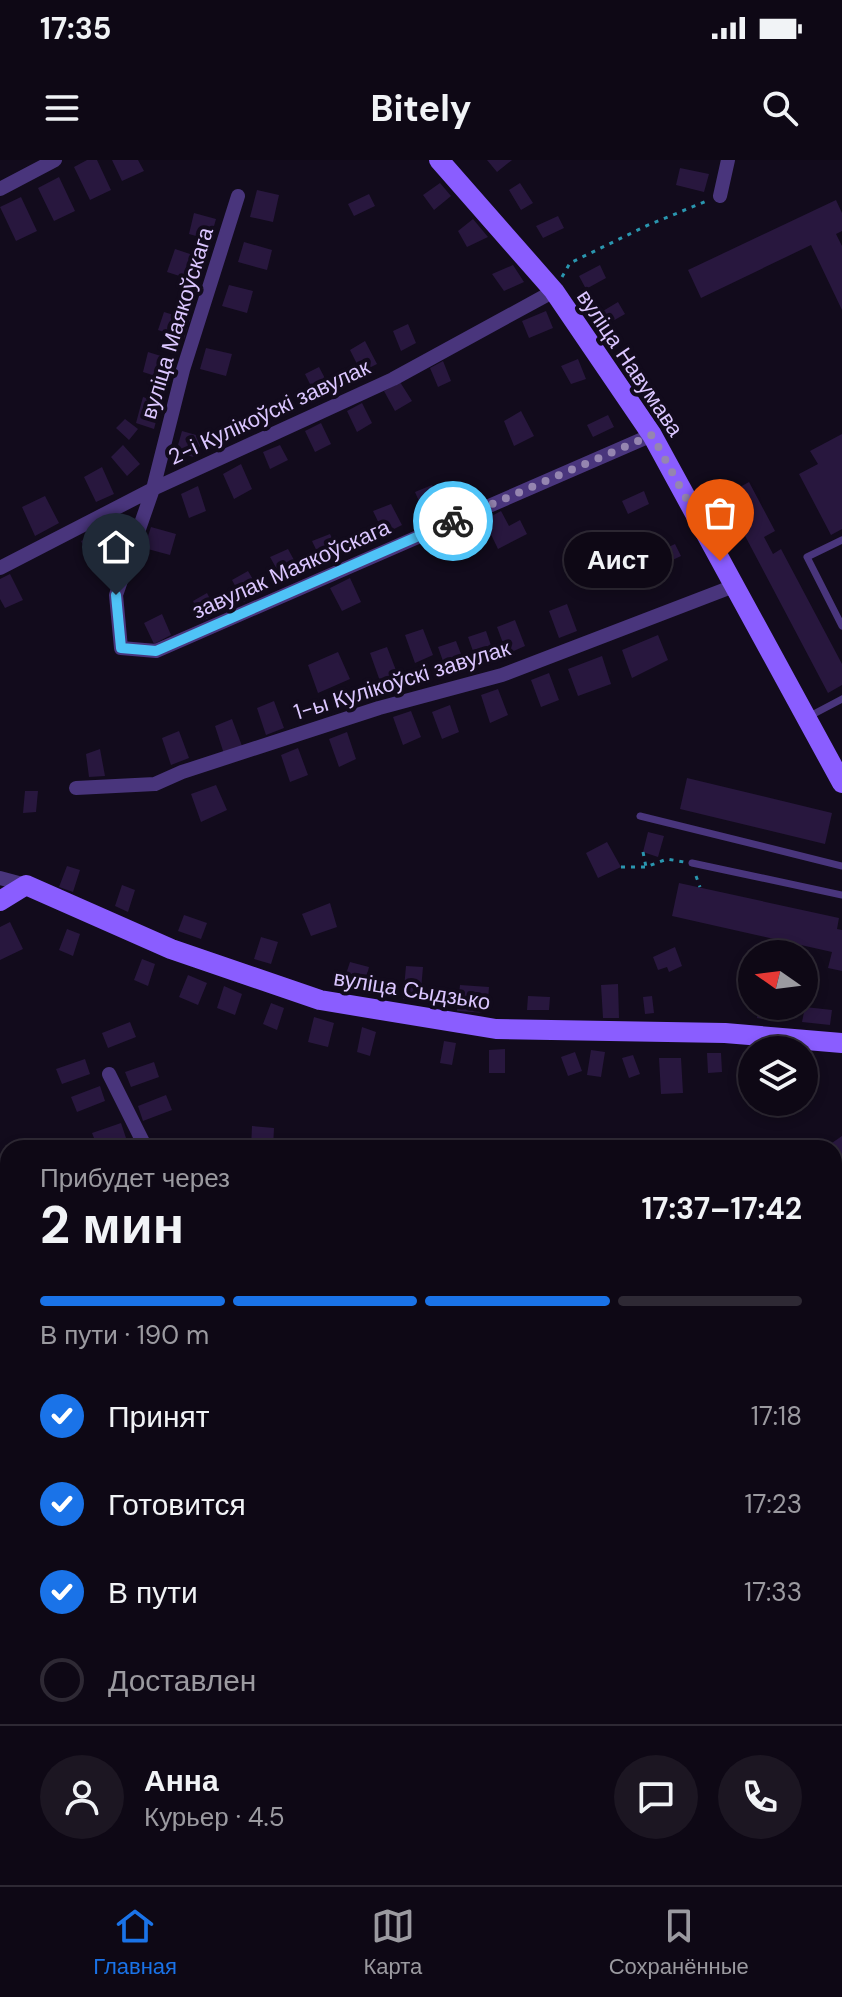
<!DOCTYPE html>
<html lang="ru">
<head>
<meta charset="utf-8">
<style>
  :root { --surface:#0e0815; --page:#1c1622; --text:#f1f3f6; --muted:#9b9aa0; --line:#2e2934; --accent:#1a73e8 }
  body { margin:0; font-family:"DM Sans",sans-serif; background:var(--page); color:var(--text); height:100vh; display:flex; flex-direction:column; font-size:30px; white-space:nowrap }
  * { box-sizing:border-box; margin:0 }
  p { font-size:26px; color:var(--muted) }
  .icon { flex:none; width:44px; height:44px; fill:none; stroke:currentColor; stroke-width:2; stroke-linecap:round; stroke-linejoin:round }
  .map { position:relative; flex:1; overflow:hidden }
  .side { position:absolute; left:0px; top:980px; width:842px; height:746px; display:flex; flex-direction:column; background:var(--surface); border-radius:24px 24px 0 0; box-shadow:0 4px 12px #0003,0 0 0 2px var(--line) }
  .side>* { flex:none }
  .needle { width:52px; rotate:284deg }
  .buttons { position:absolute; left:738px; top:780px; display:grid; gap:16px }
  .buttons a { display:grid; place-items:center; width:80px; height:80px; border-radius:50%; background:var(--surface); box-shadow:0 4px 12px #0003,0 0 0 2px var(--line); font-size:40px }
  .pin { position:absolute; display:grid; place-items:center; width:68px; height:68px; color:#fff; margin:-82px -34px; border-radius:50% 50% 50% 0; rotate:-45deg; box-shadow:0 0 8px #0007 }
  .pin .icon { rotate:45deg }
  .courier { position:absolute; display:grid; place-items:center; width:80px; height:80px; margin:-40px; border:6px solid #4fc3f7; border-radius:50%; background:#fff; color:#222; box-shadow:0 2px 10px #0007 }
  .bubble { position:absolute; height:56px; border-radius:28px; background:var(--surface); box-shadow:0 4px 12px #0003,0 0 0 2px var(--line); font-size:26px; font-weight:700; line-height:56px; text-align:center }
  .overview em { font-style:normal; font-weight:700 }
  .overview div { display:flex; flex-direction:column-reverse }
  .overview { display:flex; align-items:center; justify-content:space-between; height:136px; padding:0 40px }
  h1 { font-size:52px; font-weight:700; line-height:60px }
  .bar { display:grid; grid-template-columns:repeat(4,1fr); gap:12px 8px; align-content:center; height:96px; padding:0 40px }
  .bar i { height:10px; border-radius:6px; background:var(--line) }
  .bar .on { background:var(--accent) }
  .bar p { grid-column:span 4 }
  .line { display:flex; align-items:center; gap:20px; padding:0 40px; border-top:2px solid var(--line) }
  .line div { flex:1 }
  .round { display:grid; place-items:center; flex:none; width:84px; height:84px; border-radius:42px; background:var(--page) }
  ol { padding:0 40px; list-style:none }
  li { display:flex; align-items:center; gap:24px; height:88px }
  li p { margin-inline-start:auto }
  li .icon { padding:8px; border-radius:50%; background:var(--accent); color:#fff; stroke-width:4 }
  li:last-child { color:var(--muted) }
  li i { width:44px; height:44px; border:4px solid var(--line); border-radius:50% }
  .status { display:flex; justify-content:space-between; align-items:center; height:56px; padding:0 40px; background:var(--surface); direction:ltr }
  .status svg { height:22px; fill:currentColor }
  header { display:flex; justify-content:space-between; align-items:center; height:104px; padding:0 40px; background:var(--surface); font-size:36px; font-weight:700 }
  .tabs { display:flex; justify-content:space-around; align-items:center; height:112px; border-top:2px solid var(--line); background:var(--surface); font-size:22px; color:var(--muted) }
  .tabs a { display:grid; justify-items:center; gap:4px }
  .tabs .on { color:var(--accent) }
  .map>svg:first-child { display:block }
  .building { fill:#28173e }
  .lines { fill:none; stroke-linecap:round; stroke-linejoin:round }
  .path { stroke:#2a96af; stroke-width:3; stroke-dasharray:4 6; stroke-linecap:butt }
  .lane { stroke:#49357c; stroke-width:7 }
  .street { stroke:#49357c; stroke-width:14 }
  .secondary { stroke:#8a5dff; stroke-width:20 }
  .done { stroke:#9585b0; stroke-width:8; stroke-dasharray:0 14.4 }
  .route { stroke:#4fc3f7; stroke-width:10 }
  .labels { text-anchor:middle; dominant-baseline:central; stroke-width:8; stroke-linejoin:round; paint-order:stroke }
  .street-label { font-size:22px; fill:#dbc6ff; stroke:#120b1c }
</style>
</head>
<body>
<div class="status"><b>17:35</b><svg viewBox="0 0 49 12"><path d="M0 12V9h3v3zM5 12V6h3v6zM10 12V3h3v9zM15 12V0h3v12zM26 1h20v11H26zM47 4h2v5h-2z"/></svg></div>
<header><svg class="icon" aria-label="menu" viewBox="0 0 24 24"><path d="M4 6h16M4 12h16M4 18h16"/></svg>Bitely<svg class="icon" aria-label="search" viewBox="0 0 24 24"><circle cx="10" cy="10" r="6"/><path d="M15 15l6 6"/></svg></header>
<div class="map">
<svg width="842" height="1725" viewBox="0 0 842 1725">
  <rect width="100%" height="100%" fill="#120b1c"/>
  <path class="building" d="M87 0H97L111 30 90 40 74 7Z
    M112 0H138L144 11 122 21Z
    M487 0H512L497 12Z
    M680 8 709 14 704 32 676 25Z
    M59 17 75 51 54 61 38 28Z
    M440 23 451 36 434 50 423 35Z
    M520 23 533 43 521 50 509 30Z
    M257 30 279 35 273 62 250 57Z
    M369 34 375 46 354 56 348 44Z
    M21 37 37 71 16 81 0 47Z
    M836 40 842 53V71L836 74 842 86V150L811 85 701 138 688 110Z
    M194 53 216 59 210 80 189 74Z
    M558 56 564 68 543 78 536 66Z
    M473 59 488 77 467 87 458 71Z
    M244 82 272 90 267 110 238 102Z
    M175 89 199 97 192 120 167 112Z
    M513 105 524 122 504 131 492 114Z
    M600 105 606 118 586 129 579 116Z
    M229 125 253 131 247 153 222 146Z
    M618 142 625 154 604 166 598 154Z
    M546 151 553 168 529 178 522 161Z
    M164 152 190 160 184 179 158 170Z
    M408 164 416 183 401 191 393 171Z
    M365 181 377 204 361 212 350 190Z
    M206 188 232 194 226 216 200 209Z
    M148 192 174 200 168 220 143 212Z
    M578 199 586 219 571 224 561 206Z
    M443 201 451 221 438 227 430 208Z
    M319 207 330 228 316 236 305 214Z
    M400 222 412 241 395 251 384 231Z
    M143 237 161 243 154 269 136 263Z
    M362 243 372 263 357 272 347 251Z
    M521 251 534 276 514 286 504 261Z
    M608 255 614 267 593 277 587 265Z
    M125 259 138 269 129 280 116 268Z
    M321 263 331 284 315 292 305 271Z
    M182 271 203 277 197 298 176 292Z
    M842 274V369L831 375 799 314 818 304 810 291Z
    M123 285 140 304 127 316 111 297Z
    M280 285 288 300 270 309 263 292Z
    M241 304 252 329 234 339 223 314Z
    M102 307 114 334 96 342 84 317Z
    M749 322 775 371 764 377 773 394 781 389 842 504V525L828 533 724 336Z
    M432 325 443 347 425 355 415 332Z
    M198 326 206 351 189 358 181 334Z
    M644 331 649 344 628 354 622 341Z
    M45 336 59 363 35 376 22 347Z
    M391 344 402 365 384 374 373 351Z
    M501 351 509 366 520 360 527 374 498 389 484 360Z
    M151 367 176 374 170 395 144 388Z
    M101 372 108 386 88 396 81 381Z
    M330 374 340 395 323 404 312 381Z
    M675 384 681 396 660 406 654 394Z
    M288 389 300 411 283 420 270 397Z
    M248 411 261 433 244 442 232 420Z
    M10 414 23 440 5 448 0 439V419Z
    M350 418 361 442 342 451 330 428Z
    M207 433 217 453 203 461 193 441Z
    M567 444 577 471 559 478 549 451Z
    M162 454 171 475 154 484 144 463Z
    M515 460 525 486 507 494 497 467Z
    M423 469 433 495 415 503 405 475Z
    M486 471 495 497 478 505 468 477Z
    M658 475 668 500 632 518 622 490Z
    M456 481 466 507 448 515 438 487Z
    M387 487 397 513 380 521 370 493Z
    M338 492 350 519 318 533 308 505Z
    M602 496 611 524 578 536 568 509Z
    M549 513 559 540 541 547 531 520Z
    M498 529 508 555 490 563 481 535Z
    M274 541 284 568 266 575 257 548Z
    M450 545 459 572 442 579 432 552Z
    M411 551 421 577 403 585 393 557Z
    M232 559 242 586 224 594 215 566Z
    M179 571 189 598 171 605 162 578Z
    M347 572 356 599 339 607 329 579Z
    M298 588 308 615 290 622 281 595Z
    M100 589 105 616 89 617 86 594Z
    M687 618 832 653 825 684 680 649Z
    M216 625 227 650 201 662 191 634Z
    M25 631H38L36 652 23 653Z
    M648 672 664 676 658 697 643 692Z
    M607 682 621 707 598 718 586 693Z
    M67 706 80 710 73 732 59 727Z
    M679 723 839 758 837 769 842 770V811L828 808 832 792 672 756Z
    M122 725 135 730 128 752 115 746Z
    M330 743 337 767 311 776 302 754Z
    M184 755 207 763 201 779 178 771Z
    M10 762 23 789 0 800V767Z
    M67 769 80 774 73 796 59 790Z
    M261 777 278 782 271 804 254 799Z
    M675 787 682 806 669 812 667 807 658 810 653 797Z
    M142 799 155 804 148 826 134 820Z
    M350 802 369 807 363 831 342 826Z
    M406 806 423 807 420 841 403 839Z
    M188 815 207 823 198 845 179 837Z
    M618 824 619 858H603L601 825Z
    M460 825 489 827 487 853 457 851Z
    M224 826 242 834 235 855 217 848Z
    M528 836 550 837 549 850H527Z
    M652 836 654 853 645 854 643 837Z
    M271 843 284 848 277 870 263 864Z
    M759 846H771L769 860 757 858Z
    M805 847 832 850 830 865 802 862Z
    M314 857 334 863 328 887 308 882Z
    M130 862 136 877 108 888 102 873Z
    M362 867 376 872 370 896 357 892Z
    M444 881 456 883 452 905 440 903Z
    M505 889V913H489V890Z
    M591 890 605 892 601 917 587 915Z
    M575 892 582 911 568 916 561 897Z
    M707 893H721L722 912 708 913Z
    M633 895 640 914 629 918 622 898Z
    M742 895H752V915H742Z
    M659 898H681L683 933 661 934Z
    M85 899 90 914 62 924 56 909Z
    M154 902 159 917 131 927 125 912Z
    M100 926 105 941 77 952 71 937Z
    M166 935 172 950 143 961 138 946Z
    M121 963 126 978 98 988 92 973Z
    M252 966 274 968 273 988H251Z
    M842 976V1005L834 993V988L829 985Z
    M308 978 330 979V988H307Z
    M842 1085V1112L834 1097V1090Z
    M8 1092V1129L0 1117V1098Z
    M834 1342 842 1352V1380L835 1385Z
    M197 1718H222L227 1725H196L193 1721Z
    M328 1718H360L364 1724 334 1725Z"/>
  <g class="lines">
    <path class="path" d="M562 117 570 103 646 66 709 40
      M643 692 646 707
      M621 707H646L667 699 684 702
      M696 716 700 727"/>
    <path class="lane" d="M842 380 807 397 842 466
      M808 557 842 539
      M640 656 842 706
      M692 703 842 735"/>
    <path class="street" d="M0 29 55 0
      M238 36 183 210 153 329 116 435 121 488 156 491 652 275
      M720 36 728 0
      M0 408 153 329 393 219 554 131
      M76 628 155 624 182 612 379 548 502 515 734 426
      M0 718 26 725
      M109 914 146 988
      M834 1042 842 1039
      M0 1143 8 1157
      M834 1302 842 1313
      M834 1400 842 1395
      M0 1514 8 1510
      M0 1704 8 1699
      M272 1725 284 1718
      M782 1725H798"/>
    <path class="secondary" d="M439 0 554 131 652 275 842 623
      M0 741 26 725 171 789 320 840 496 869 725 873 842 883
      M0 1638 8 1648
      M68 1718 74 1725"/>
  </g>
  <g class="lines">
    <path class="done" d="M453 361 652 275 720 401"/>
    <path class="route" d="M116 435 121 488 156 491 453 361"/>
  </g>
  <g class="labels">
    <g class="street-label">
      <text transform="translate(177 163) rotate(-73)">вуліца Маякоўскага</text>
      <text transform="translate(630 203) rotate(56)">вуліца Навумава</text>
      <text transform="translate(269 252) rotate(-25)">2-і Кулікоўскі завулак</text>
      <text transform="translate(291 409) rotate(-24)">завулак Маякоўскага</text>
      <text transform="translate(402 520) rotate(-17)">1-ы Кулікоўскі завулак</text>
      <text transform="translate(412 830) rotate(9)">вуліца Сыдзько</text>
    </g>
  </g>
</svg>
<div class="buttons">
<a><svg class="needle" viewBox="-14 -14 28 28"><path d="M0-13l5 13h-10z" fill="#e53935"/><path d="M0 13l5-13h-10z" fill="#9b9aa0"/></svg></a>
<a><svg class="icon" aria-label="layers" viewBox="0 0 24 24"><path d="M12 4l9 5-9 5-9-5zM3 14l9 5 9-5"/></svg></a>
</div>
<div class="pin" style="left:720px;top:401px;background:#ea580c"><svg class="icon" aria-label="bag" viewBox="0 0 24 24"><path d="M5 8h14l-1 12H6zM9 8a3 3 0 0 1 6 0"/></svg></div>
<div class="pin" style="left:116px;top:435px;background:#1f2937"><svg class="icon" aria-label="home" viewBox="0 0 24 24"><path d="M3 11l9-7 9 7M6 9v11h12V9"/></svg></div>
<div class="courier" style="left:453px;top:361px"><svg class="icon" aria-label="bike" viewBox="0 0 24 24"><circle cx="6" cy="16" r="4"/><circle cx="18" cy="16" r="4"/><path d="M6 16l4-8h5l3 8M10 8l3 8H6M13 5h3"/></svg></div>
<div class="bubble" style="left:564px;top:372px;width:108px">Аист</div>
<section class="side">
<div class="overview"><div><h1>2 мин</h1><p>Прибудет через</p></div><em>17:37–17:42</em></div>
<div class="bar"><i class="on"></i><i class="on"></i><i class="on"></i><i></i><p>В пути · 190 m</p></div>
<ol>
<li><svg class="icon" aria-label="check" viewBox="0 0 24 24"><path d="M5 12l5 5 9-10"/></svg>Принят<p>17:18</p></li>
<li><svg class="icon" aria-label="check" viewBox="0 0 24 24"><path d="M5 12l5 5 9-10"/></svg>Готовится<p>17:23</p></li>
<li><svg class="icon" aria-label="check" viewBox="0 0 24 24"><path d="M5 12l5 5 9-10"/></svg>В пути<p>17:33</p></li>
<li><i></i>Доставлен</li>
</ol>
<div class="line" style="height:144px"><a class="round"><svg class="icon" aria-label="person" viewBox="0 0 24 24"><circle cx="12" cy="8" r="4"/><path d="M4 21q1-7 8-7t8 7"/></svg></a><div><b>Анна</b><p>Курьер · 4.5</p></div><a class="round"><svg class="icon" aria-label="chat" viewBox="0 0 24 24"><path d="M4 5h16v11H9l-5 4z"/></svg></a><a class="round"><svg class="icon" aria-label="phone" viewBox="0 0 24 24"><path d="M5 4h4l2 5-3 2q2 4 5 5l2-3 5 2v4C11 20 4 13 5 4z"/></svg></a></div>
</section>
</div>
<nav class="tabs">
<a class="on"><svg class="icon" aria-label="home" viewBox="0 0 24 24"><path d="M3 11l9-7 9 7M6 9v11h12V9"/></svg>Главная</a>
<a><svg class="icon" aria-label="map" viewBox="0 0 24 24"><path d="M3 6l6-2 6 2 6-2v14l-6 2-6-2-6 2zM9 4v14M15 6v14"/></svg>Карта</a>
<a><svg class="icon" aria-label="saved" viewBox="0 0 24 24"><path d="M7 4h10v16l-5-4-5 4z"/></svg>Сохранённые</a>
</nav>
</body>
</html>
